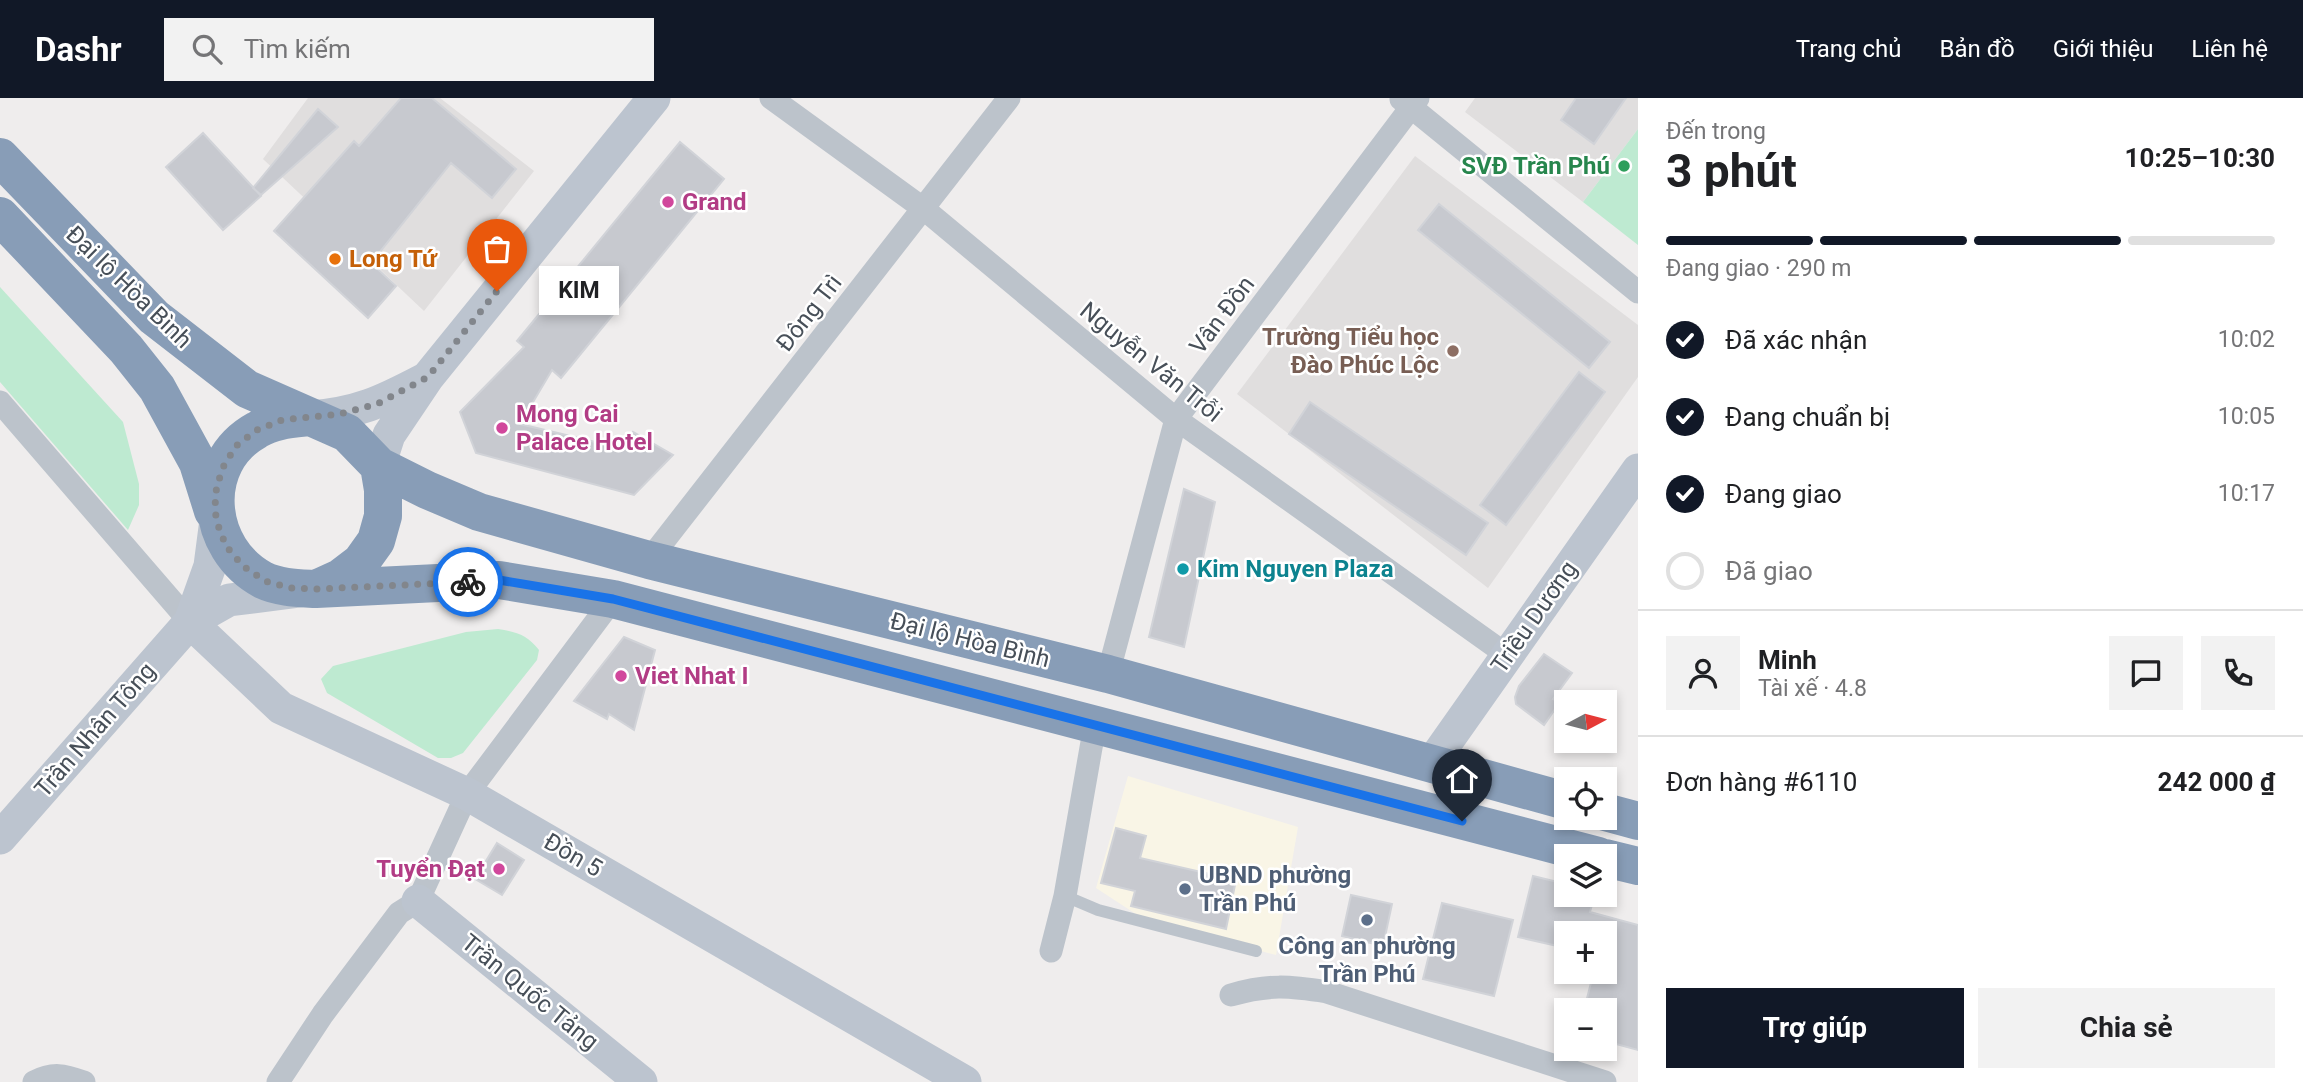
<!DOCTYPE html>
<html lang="vi">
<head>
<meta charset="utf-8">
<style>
  :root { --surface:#fff; --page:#f2f2f2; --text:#202124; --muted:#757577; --line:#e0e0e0; --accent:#111827 }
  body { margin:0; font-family:Roboto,sans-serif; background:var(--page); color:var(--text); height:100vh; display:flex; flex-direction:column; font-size:26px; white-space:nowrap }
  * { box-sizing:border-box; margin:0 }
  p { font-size:23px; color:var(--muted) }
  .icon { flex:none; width:38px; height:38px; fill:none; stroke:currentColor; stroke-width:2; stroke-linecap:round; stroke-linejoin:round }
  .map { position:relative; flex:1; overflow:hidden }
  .sheet { display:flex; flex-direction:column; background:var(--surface); width:665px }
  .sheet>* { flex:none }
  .needle { width:46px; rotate:83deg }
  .tools { position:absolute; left:1554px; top:592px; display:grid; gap:14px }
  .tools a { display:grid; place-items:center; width:63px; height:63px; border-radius:0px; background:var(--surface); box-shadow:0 4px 10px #0003; font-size:35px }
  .pin { position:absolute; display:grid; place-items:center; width:60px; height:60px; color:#fff; margin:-72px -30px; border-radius:50% 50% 50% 0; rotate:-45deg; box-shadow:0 0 7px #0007 }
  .pin .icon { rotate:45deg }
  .courier { position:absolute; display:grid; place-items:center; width:70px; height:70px; margin:-35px; border:5px solid #1a73e8; border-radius:50%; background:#fff; color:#222; box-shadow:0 2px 9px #0007 }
  .bubble { position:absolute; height:49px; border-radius:0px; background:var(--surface); box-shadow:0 4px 10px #0003; font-size:23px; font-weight:700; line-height:49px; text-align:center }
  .head em { font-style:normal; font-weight:700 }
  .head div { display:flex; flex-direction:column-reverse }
  .head { display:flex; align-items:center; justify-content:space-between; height:119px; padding:0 28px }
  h1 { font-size:46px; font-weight:700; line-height:52px }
  .bar { display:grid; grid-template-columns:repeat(4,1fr); gap:10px 7px; align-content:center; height:84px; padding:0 28px }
  .bar i { height:9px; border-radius:5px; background:var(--line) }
  .bar .active { background:var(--accent) }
  .bar p { grid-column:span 4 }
  .line { display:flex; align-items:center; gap:18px; padding:0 28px; border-top:2px solid var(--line) }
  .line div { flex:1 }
  .round { display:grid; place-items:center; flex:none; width:74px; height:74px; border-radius:0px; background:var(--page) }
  ol { padding:0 28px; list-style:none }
  li { display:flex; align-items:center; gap:21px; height:77px }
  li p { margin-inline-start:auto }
  li .icon { padding:7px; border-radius:50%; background:var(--accent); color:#fff; stroke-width:4 }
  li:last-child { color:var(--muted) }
  li i { width:38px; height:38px; border:4px solid var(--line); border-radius:50% }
  .button { display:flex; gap:14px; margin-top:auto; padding:14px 28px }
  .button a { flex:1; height:80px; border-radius:0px; background:var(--accent); color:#fff; font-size:28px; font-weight:700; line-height:80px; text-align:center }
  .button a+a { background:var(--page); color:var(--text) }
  header { display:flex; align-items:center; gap:42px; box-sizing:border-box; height:98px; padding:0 35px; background:var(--accent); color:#fff }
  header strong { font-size:33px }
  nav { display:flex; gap:38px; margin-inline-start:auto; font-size:24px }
  .search { width:490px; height:63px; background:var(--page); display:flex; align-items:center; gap:18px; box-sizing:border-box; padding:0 24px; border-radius:0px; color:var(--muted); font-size:26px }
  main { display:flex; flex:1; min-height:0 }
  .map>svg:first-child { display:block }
  .commercial { fill:#f9f5e6 }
  .education { fill:#e0dede }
  .green { fill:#beead1 }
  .building { fill:#c7c9cf; stroke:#d1d3d8; stroke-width:2 }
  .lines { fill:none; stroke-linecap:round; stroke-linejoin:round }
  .lane { stroke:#bcc3cb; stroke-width:12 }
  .street { stroke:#bcc3cb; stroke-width:23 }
  .secondary { stroke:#bcc4cf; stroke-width:33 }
  .highway { stroke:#889db7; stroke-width:38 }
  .done { stroke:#82868c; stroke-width:7; stroke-dasharray:0 12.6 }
  .route { stroke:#1a73e8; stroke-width:9 }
  .leisure-dot { fill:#2e9e5b; stroke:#fff; stroke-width:2.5 }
  .hotel-dot { fill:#d1479c; stroke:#fff; stroke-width:2.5 }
  .food-dot { fill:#e8710a; stroke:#fff; stroke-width:2.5 }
  .education-dot { fill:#8d6e63; stroke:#fff; stroke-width:2.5 }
  .culture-dot { fill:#0f9aa8; stroke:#fff; stroke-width:2.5 }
  .service-dot { fill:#5c6f8a; stroke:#fff; stroke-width:2.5 }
  .labels { text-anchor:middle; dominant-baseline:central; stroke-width:5; stroke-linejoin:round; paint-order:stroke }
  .leisure-label { font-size:24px; font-weight:bold; fill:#27864d; stroke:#fff; text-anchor:end }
  .hotel-label { font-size:24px; font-weight:bold; fill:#b23c85; stroke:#fff; text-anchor:start }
  .food-label { font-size:24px; font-weight:bold; fill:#c56008; stroke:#fff; text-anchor:start }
  .street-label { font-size:24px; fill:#474f58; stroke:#fff }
  .education-label { font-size:24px; font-weight:bold; fill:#785e54; stroke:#fff; text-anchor:end }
  .culture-label { font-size:24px; font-weight:bold; fill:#0d838f; stroke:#fff; text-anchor:start }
  .service-label { font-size:24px; font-weight:bold; fill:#4e5e75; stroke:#fff; text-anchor:start }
</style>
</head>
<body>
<header>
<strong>Dashr</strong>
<div class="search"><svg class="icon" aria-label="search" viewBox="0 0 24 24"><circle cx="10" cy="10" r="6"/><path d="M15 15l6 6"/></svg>Tìm kiếm</div>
<nav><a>Trang chủ</a><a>Bản đồ</a><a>Giới thiệu</a><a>Liên hệ</a></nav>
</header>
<main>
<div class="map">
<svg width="1638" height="984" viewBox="0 0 1638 984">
  <rect width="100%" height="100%" fill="#efeded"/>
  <path class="commercial" d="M1128 678 1298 729 1276 857 1145 822 1096 790Z"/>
  <path class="education" d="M308 0H440L534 73 424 213 263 61Z
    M1475 0H1638V31L1583 104 1465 14Z
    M1415 58 1638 227V279L1488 490 1237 296Z"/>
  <path class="green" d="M1638 31V147L1583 104Z
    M0 189 123 324 139 386V407L128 432 0 284Z
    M498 531C517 534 527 537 539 552L537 562 463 655 451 660H438L327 595 321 581 333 568 466 534Z"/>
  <path class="building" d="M401 0H432L516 71 492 100 451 65 371 165 396 188 368 220 274 133 354 43 359 48Z
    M1576 0H1626L1594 46 1561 22Z
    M318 11 338 29 261 97 253 90Z
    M203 35 261 98 223 132 166 69Z
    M680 44 724 81 561 280 552 272 520 326 625 351 633 334 673 357 634 397 476 355 460 314 524 249 517 243Z
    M1439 106 1610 244 1589 270 1418 132Z
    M1579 274 1605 294 1506 427 1480 407Z
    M1310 304 1488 425 1466 457 1289 336Z
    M1184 391 1215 404 1184 549 1149 539Z
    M624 539 655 552 634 632 609 616 607 621 574 603Z
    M1544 556 1572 575 1553 601 1560 604 1544 627 1516 606 1515 599 1519 588Z
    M1116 730 1146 738 1140 760 1236 782 1226 831 1131 808 1135 793 1101 785Z
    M497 745 524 762 502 797 475 781Z
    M1533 778 1566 786V796H1595L1590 814 1638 827V952L1605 943V912H1584L1594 873H1605V835H1566V850L1518 839Z
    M1351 797 1392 806 1383 848 1342 838Z
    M1442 805 1513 822 1494 898 1423 881Z"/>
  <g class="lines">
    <path class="lane" d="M1065 798 1098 812 1256 853"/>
    <path class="street" d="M771 0 924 111 1176 321 1507 557
      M1401 1 1638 194
      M0 304 190 524
      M649 462 1009 0
      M1108 576 1176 321 1418 0
      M1051 853 1065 798 1095 627
      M1231 897C1269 886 1289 888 1327 894L1605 984
      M34 984C53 974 64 977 84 984
      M278 984 323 916 399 815 418 803 467 696 613 501"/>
    <path class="secondary" d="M310 319C358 315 381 304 423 282
      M379 368 389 337 428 279 654 0
      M190 524 281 610 467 696 965 984
      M190 524 210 468 216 422
      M1431 666 1638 372
      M0 740 190 524 229 502 300 493
      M418 803 641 984"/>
    <path class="highway" d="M0 59 154 219 247 291 347 335 379 368 383 392V418L376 443 361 464 340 480 318 490
      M0 118 126 251 157 290 198 365 213 413
      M310 319C292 321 273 322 257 332 197 365 205 451 263 482 280 490 299 490 316 491L499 482 613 501 1598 758
      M379 368 427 392 479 414 649 462 1108 576 1566 703
      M1605 714 1638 723
      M1605 760 1638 768"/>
  </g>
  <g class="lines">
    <path class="done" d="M468 484 316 491 290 490 265 483 243 468 226 448 216 422 215 397 222 371 236 348 257 332 282 322 340 316 377 306 428 279 497 193"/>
    <path class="route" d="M468 484 499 482 613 501 1462 723"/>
  </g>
  <circle class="leisure-dot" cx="1624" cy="68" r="7"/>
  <g class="hotel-dot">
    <circle cx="668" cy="104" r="7"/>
    <circle cx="502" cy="330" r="7"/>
    <circle cx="621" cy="578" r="7"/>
    <circle cx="499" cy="771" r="7"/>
  </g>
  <circle class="food-dot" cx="335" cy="161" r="7"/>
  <circle class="education-dot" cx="1453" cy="253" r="7"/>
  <circle class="culture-dot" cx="1183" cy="471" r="7"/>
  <g class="service-dot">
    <circle cx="1185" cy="791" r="7"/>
    <circle cx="1367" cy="822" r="7"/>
  </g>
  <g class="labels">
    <g class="leisure-label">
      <text x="1610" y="68">SVĐ Trần Phú</text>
    </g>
    <g class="hotel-label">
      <text x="682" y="104">Grand</text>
      <text x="516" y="316">Mong Cai<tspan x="516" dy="28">Palace Hotel</tspan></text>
      <text x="635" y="578">Viet Nhat I</text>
      <text x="485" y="771" text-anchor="end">Tuyển Đạt</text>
    </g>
    <g class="food-label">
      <text x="349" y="161">Long Tứ</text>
    </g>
    <g class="street-label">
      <text transform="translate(129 189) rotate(44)">Đại lộ Hòa Bình</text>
      <text transform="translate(809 215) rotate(-52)">Đông Trì</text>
      <text transform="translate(1222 217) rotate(-53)">Vân Đồn</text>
      <text transform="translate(1151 264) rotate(39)">Nguyễn Văn Trỗi</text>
      <text transform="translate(1534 519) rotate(-55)">Triều Dương</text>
      <text transform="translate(970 542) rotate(14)">Đại lộ Hòa Bình</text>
      <text transform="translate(95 632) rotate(-49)">Trần Nhân Tông</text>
      <text transform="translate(573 757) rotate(30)">Đồn 5</text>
      <text transform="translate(530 894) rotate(39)">Trần Quốc Tảng</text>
    </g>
    <g class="education-label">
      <text x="1439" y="239">Trường Tiểu học<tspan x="1439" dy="28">Đào Phúc Lộc</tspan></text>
    </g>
    <g class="culture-label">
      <text x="1197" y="471">Kim Nguyen Plaza</text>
    </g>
    <g class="service-label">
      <text x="1199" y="777">UBND phường<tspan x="1199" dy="28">Trần Phú</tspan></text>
      <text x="1367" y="848" text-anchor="middle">Công an phường<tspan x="1367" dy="28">Trần Phú</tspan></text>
    </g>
  </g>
</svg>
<div class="tools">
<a><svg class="needle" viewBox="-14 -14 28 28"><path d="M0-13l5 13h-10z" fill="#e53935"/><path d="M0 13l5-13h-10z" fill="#757577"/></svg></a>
<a><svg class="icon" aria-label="locate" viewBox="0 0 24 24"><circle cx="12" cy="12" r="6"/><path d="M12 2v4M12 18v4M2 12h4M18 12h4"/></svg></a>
<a><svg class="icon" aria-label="layers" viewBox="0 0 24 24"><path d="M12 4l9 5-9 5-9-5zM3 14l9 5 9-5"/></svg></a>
<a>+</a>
<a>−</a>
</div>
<div class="pin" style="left:497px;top:193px;background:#ea580c"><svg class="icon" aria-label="bag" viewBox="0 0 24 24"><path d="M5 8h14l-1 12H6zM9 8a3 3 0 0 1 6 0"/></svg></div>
<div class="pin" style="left:1462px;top:723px;background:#1f2937"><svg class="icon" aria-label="home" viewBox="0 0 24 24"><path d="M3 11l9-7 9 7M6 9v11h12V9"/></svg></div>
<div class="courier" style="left:468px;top:484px"><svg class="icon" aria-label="bike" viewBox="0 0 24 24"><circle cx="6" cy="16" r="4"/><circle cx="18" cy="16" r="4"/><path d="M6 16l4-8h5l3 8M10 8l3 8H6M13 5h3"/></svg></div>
<div class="bubble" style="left:539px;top:168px;width:80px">KIM</div>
</div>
<section class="sheet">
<div class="head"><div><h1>3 phút</h1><p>Đến trong</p></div><em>10:25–10:30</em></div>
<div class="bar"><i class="active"></i><i class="active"></i><i class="active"></i><i></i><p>Đang giao · 290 m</p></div>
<ol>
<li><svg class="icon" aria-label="check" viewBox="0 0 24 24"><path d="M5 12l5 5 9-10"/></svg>Đã xác nhận<p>10:02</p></li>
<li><svg class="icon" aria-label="check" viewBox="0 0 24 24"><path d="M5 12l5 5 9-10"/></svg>Đang chuẩn bị<p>10:05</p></li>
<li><svg class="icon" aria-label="check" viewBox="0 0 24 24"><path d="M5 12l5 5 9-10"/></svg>Đang giao<p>10:17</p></li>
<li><i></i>Đã giao</li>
</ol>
<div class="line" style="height:126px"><a class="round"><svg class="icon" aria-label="person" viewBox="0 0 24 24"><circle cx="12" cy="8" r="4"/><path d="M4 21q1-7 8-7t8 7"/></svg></a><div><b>Minh</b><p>Tài xế · 4.8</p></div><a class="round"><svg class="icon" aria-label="chat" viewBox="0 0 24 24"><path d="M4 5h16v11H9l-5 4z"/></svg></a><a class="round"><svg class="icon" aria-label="phone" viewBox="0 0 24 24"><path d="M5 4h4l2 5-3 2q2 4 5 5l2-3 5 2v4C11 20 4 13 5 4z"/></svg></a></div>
<div class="line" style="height:91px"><div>Đơn hàng #6110</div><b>242 000 ₫</b></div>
<div class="button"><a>Trợ giúp</a><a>Chia sẻ</a></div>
</section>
</main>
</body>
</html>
